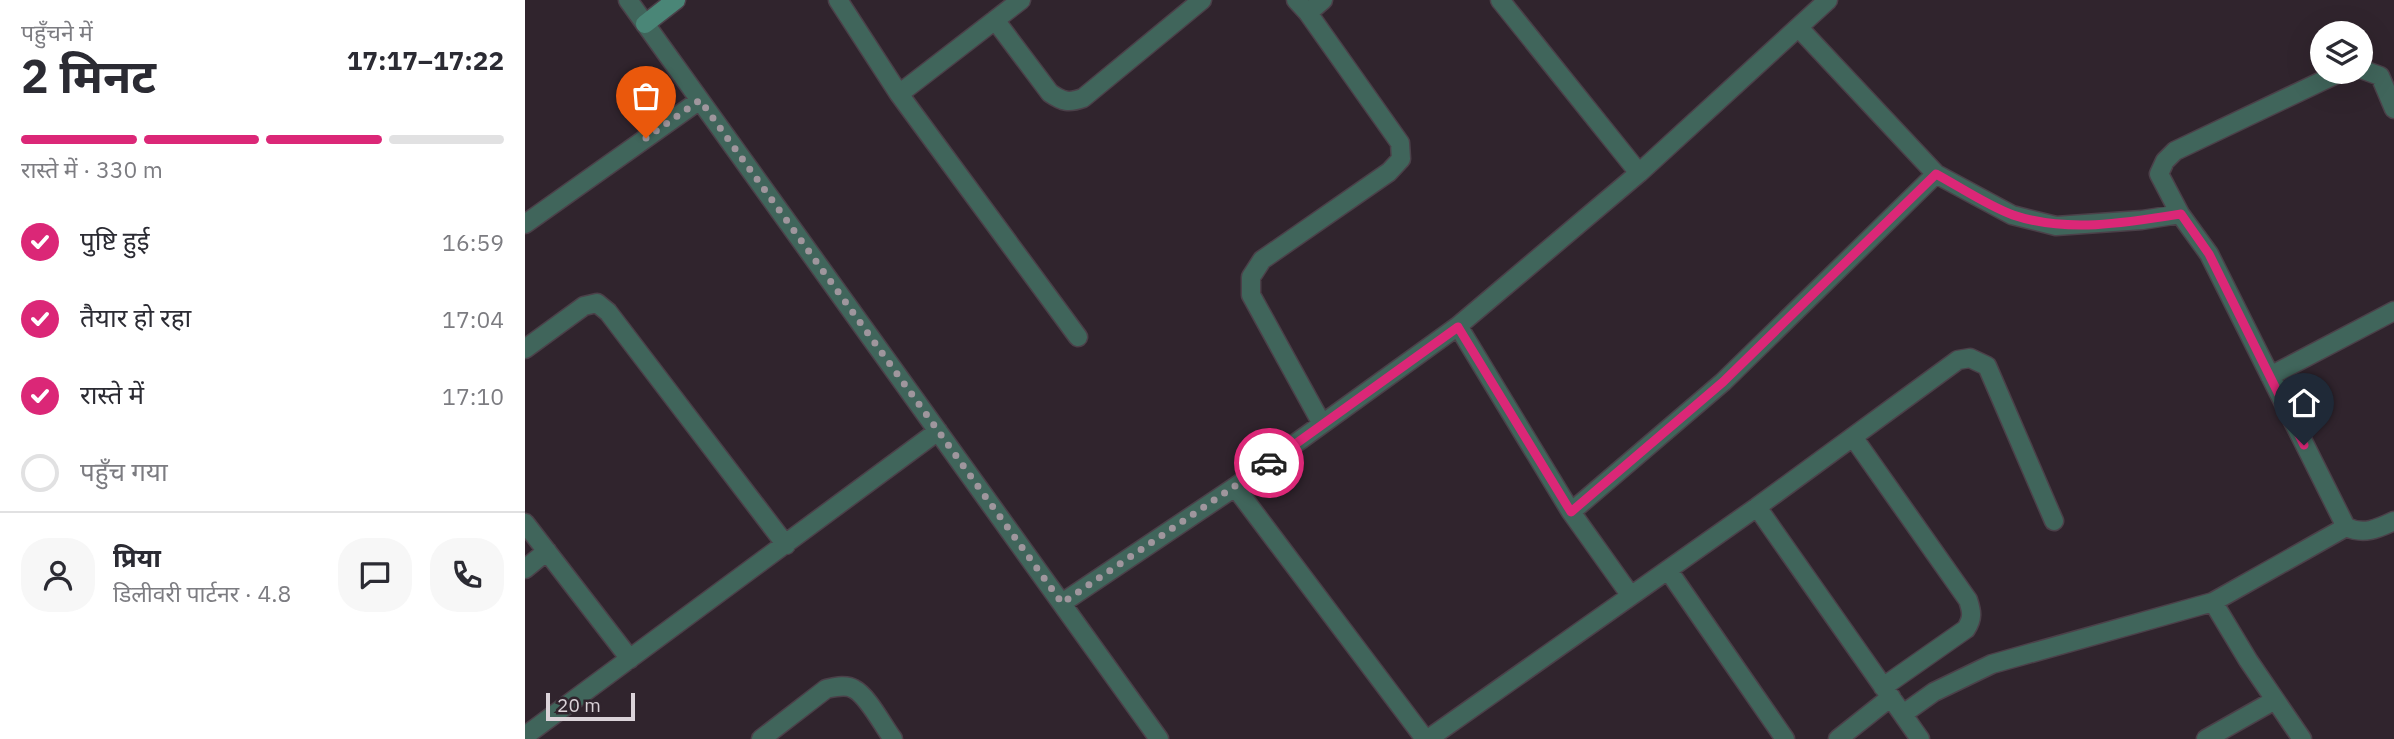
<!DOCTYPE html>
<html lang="hi">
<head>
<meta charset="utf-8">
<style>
  :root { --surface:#fff; --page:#f7f7f7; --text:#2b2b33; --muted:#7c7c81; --line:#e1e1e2; --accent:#db2777 }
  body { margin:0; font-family:"IBM Plex Sans","Noto Sans Devanagari",sans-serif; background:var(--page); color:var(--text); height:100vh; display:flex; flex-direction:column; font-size:26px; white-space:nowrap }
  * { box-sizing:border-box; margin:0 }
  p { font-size:23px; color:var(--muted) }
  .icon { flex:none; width:38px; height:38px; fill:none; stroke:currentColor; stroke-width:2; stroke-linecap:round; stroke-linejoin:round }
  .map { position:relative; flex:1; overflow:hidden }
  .panel { display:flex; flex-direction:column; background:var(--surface); width:525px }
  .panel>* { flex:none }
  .fabs { position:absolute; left:1785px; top:21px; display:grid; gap:14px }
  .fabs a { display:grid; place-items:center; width:63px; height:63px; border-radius:50%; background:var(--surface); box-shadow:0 7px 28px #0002; font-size:35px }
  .scale { position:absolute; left:21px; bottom:18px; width:89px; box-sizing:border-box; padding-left:7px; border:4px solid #dbd3d9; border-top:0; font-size:19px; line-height:24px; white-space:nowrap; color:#dbd3d9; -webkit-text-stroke:5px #30242d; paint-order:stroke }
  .pin { position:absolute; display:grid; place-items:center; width:60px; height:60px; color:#fff; margin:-72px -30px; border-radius:50% 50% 50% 0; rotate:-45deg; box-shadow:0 0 7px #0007 }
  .pin .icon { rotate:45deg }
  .courier { position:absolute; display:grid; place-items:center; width:70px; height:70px; margin:-35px; border:5px solid #db2777; border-radius:50%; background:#fff; color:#222; box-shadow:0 2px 9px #0007 }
  .head em { font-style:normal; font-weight:700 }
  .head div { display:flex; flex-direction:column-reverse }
  .head { display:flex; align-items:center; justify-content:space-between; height:119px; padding:0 21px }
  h1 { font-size:46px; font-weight:700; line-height:52px }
  .bar { display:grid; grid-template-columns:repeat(4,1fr); gap:10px 7px; align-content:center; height:84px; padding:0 21px }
  .bar i { height:9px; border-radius:5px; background:var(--line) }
  .bar .active { background:var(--accent) }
  .bar p { grid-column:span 4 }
  .line { display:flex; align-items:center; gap:18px; padding:0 21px; border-top:2px solid var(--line) }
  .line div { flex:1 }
  .round { display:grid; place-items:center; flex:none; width:74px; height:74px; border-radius:28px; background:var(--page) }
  ol { padding:0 21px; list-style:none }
  li { display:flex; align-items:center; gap:21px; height:77px }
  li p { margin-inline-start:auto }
  li .icon { padding:7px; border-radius:50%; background:var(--accent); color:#fff; stroke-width:4 }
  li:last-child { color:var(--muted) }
  li i { width:38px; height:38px; border:4px solid var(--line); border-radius:50% }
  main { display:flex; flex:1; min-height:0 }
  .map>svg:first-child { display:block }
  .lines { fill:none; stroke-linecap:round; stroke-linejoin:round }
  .street-casing { stroke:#4b4049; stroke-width:21 }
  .secondary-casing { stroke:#4b4049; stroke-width:21 }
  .street { stroke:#40655b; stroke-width:18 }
  .secondary { stroke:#4a8677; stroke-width:18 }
  .done { stroke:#9f969d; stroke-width:7; stroke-dasharray:0 12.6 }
  .route { stroke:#db2777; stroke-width:9 }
</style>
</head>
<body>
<main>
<section class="panel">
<div class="head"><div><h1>2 मिनट</h1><p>पहुँचने में</p></div><em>17:17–17:22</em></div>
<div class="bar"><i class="active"></i><i class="active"></i><i class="active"></i><i></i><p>रास्ते में · 330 m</p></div>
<ol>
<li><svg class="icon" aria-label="check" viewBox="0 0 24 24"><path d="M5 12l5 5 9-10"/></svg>पुष्टि हुई<p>16:59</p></li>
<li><svg class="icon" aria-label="check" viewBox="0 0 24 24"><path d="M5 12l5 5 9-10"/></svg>तैयार हो रहा<p>17:04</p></li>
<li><svg class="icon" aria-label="check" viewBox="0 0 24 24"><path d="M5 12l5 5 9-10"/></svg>रास्ते में<p>17:10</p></li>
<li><i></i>पहुँच गया</li>
</ol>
<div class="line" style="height:126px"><a class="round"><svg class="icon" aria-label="person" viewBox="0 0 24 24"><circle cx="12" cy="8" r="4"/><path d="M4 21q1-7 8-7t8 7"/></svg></a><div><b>प्रिया</b><p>डिलीवरी पार्टनर · 4.8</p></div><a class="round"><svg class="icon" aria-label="chat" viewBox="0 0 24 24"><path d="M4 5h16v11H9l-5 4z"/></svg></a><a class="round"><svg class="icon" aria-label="phone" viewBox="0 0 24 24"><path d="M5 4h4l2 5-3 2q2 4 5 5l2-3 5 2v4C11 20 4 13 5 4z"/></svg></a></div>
</section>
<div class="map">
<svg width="1869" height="739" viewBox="0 0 1869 739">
  <rect width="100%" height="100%" fill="#30242d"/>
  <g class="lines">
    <defs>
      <path id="street" d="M103 0 634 739
        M313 0 374 94 553 337
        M771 0 783 13 875 143 876 159 864 172 737 260 726 277V295L797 424
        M975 0 1114 173
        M783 13 798 0
        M470 20 525 93C538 102 544 103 558 98L677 0
        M1274 28 1411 174 1487 215 1531 226 1617 220 1655 214 1684 254 1821 527C1839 535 1852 529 1869 521
        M1836 69 1855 76 1869 109
        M374 94 496 0
        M1655 214 1634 174 1640 161 1650 151 1816 72
        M0 224 175 100
        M933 326 1046 512 1106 596
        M0 349 59 306 72 303 83 312 261 545
        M1745 376 1869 311
        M1328 437 1443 600C1447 612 1448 618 1441 629L1358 687
        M710 487 900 739
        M1232 507 1433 360 1445 358 1462 366 1529 521
        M1046 512 1198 382 1411 174
        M0 523 105 659
        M0 569 22 551
        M1143 570 1260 739
        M1688 602 1723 660 1777 739
        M537 603 710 487 933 326 1114 173 1303 0
        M1378 714 1409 692 1467 664 1688 602 1821 527
        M0 736 413 431
        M236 739 301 689C310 687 321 684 329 689 343 696 358 726 368 739
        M903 739 1232 507 1395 739
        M1313 739 1366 697
        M1681 739 1750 700"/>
      <path id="secondary" d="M120 24 151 0"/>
    </defs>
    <use href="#street" class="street-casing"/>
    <use href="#secondary" class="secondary-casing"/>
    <use href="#street" class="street"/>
    <use href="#secondary" class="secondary"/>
  </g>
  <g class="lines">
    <path class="done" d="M121 138 175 100 537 603 744 463"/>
    <path class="route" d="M744 463 933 327 1046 512 1198 382 1411 174C1435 187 1463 206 1488 215 1541 233 1601 223 1656 214L1684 254 1779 445"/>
  </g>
</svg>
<div class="fabs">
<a><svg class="icon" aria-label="layers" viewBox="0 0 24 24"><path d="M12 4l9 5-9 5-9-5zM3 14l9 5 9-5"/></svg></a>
</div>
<div class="scale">20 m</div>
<div class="pin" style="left:121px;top:138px;background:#ea580c"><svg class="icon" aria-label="bag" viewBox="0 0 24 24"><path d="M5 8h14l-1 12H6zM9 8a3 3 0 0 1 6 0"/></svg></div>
<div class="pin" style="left:1779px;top:445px;background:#1f2937"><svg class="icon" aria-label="home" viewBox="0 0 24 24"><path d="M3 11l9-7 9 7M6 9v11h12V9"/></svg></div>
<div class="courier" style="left:744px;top:463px"><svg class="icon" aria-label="car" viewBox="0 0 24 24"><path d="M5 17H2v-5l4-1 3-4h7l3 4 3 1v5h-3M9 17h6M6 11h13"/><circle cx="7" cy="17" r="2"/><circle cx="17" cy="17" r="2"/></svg></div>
</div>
</main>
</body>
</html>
